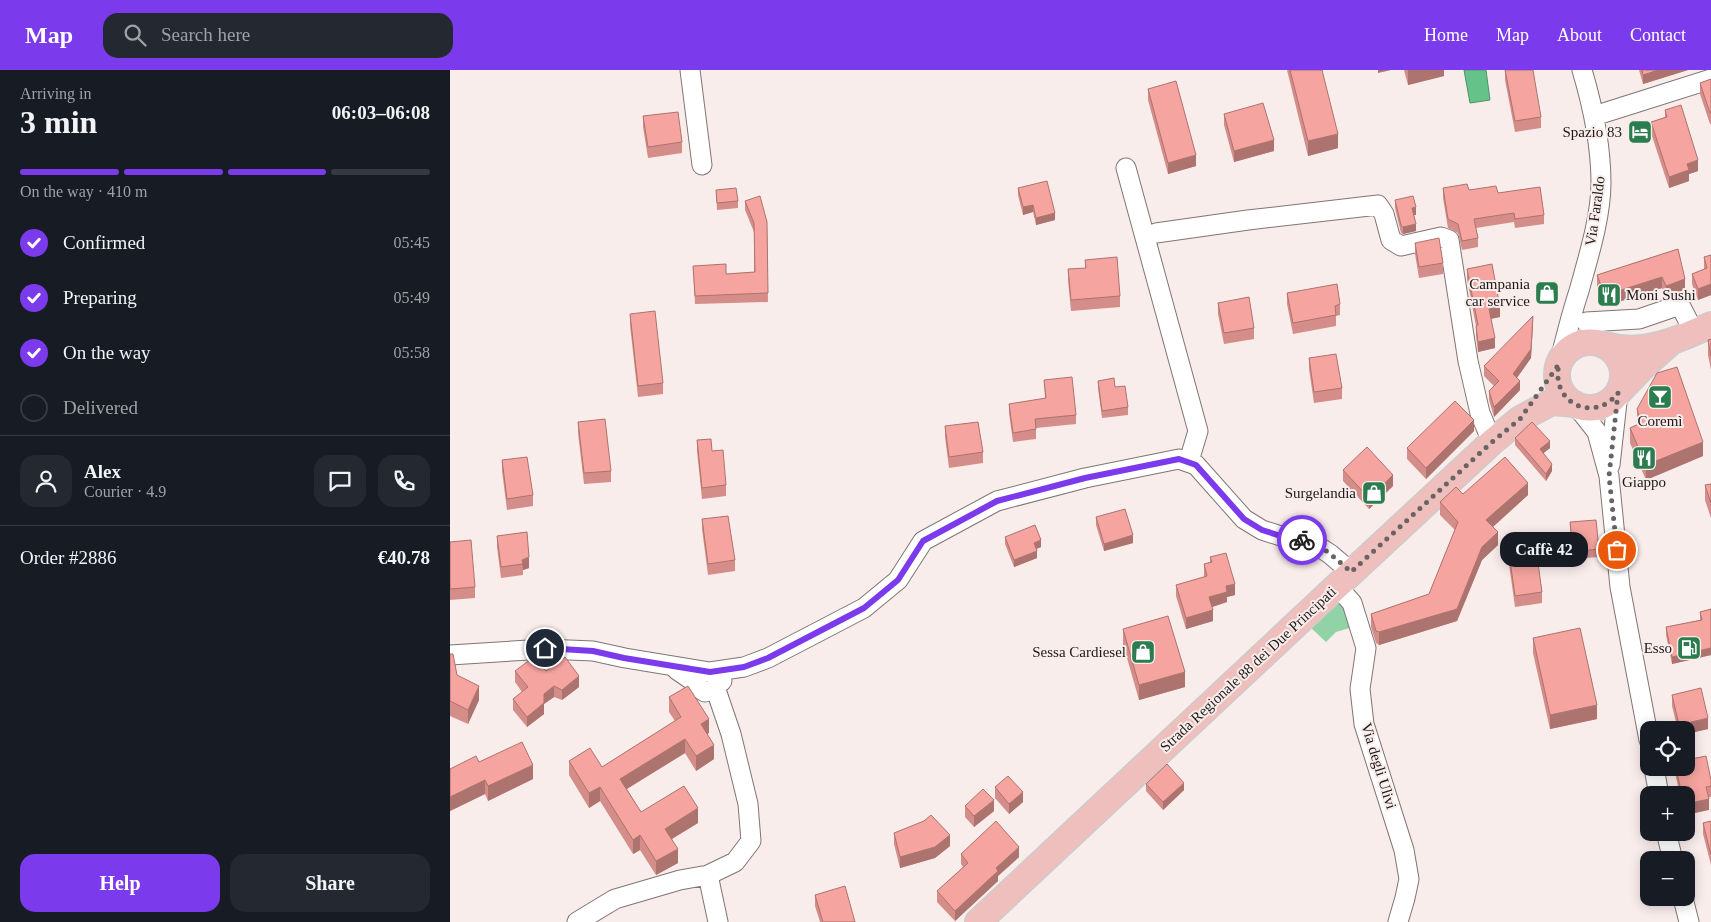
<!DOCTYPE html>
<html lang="en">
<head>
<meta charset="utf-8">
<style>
  :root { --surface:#171b24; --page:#242831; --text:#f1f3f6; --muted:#9ea1a6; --line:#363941; --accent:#7c3aed }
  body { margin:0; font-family:Georgia,serif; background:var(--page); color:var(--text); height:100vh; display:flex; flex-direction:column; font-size:19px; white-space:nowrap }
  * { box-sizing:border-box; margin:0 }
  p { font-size:16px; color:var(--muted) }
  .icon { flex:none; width:28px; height:28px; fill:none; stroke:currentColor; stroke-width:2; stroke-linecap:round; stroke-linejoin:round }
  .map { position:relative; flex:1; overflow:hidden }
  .sheet { display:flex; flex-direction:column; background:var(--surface); width:450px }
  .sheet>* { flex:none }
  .controls { position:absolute; left:1190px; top:651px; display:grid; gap:10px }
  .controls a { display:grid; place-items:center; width:55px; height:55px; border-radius:10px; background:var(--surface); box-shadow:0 2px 12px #0003; font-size:25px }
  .pin { position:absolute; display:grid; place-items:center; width:42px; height:42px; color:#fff; margin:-21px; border:2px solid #fff; border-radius:50%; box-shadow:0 1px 5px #0007 }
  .courier { position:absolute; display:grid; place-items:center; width:50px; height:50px; margin:-25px; border:4px solid #7c3aed; border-radius:50%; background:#fff; color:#222; box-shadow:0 1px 6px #0007 }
  .bubble { position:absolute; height:35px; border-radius:15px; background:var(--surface); box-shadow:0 2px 12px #0003; font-size:16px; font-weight:700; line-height:35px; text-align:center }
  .overview em { font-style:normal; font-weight:700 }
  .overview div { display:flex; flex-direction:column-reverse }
  .overview { display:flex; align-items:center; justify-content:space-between; height:85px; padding:0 20px }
  h1 { font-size:32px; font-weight:700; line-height:38px }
  .bar { display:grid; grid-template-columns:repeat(4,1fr); gap:8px 5px; align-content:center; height:60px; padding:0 20px }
  .bar i { height:6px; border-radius:4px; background:var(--line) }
  .bar .current { background:var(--accent) }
  .bar p { grid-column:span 4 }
  .line { display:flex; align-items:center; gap:12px; padding:0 20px; border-top:1px solid var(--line) }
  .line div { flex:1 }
  .round { display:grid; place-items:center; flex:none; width:52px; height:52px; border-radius:15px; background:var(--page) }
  ol { padding:0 20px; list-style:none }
  li { display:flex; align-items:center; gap:15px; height:55px }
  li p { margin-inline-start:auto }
  li .icon { padding:5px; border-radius:50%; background:var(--accent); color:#fff; stroke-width:4 }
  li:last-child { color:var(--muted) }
  li i { width:28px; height:28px; border:2px solid var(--line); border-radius:50% }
  .cta { display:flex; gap:10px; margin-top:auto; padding:10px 20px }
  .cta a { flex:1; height:58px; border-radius:15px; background:var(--accent); color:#fff; font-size:20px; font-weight:700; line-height:58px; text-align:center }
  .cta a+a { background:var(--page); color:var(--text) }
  header { display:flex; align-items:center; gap:30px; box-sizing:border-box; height:70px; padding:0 25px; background:var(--accent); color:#fff }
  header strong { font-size:24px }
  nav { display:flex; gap:28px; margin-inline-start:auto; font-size:18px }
  .search { width:350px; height:45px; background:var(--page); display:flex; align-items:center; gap:12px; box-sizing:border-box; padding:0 18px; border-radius:15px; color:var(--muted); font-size:19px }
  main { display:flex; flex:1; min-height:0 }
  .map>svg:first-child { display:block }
  .green { fill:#91d2a7 }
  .water { fill:#65c38a; stroke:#4f9068 }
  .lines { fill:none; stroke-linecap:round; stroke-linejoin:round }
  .minor-casing { stroke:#7f7574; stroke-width:21 }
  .major-casing { stroke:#cdcccc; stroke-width:28 }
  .minor { stroke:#fff; stroke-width:19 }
  .major { stroke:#eebfbc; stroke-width:25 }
  .wall { fill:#d48d89 }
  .shaded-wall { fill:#ac736f }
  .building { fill:#f6a49f; stroke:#ac736f }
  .done { stroke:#6a6363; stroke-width:5; stroke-dasharray:0 9 }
  .route { stroke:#7c3aed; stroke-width:6 }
  .labels { text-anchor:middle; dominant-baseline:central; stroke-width:4; stroke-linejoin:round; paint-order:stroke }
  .poi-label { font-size:15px; fill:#1d1919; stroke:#f9edec; text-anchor:end }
  .street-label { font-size:15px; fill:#1d1919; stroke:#f9edec }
</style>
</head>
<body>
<header>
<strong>Map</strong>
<div class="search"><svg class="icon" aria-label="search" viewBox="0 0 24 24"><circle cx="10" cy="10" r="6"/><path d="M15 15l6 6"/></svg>Search here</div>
<nav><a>Home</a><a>Map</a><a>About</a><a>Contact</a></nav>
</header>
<main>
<section class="sheet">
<div class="overview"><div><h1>3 min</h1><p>Arriving in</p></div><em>06:03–06:08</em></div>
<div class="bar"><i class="current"></i><i class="current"></i><i class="current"></i><i></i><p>On the way · 410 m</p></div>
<ol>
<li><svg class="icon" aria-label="check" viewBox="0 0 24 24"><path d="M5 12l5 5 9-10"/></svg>Confirmed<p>05:45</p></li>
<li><svg class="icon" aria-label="check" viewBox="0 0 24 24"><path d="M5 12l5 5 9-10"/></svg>Preparing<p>05:49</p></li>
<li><svg class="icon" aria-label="check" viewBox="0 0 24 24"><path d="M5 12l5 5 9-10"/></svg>On the way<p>05:58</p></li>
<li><i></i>Delivered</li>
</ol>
<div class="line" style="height:90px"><a class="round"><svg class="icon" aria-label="person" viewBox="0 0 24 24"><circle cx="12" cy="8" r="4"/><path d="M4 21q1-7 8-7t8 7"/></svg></a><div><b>Alex</b><p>Courier · 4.9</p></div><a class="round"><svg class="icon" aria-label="chat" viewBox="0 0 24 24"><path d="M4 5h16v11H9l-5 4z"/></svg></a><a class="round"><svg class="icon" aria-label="phone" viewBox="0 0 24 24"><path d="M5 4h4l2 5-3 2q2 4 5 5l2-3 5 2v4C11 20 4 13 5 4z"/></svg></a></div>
<div class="line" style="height:65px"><div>Order #2886</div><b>€40.78</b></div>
<div class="cta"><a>Help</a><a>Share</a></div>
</section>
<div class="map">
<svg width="1261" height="852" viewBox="0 0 1261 852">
  <rect width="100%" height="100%" fill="#f9edec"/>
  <path class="green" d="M888 531 899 545 903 557 886 562 876 572 860 557Z"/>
  <path class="water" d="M1014 0H1036L1040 30 1020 33Z"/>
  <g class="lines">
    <defs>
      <path id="minor" d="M240 0 252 95
        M1144 46 1261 9
        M676 98 748 361 739 391
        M706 163 798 150 928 135 934 144 941 170 951 176 991 167 999 170 1018 291 1030 343 1042 372
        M1136 252 1189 249 1230 235 1244 262
        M1109 294C1115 270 1121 245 1129 221 1138 188 1151 147 1151 113 1151 74 1143 37 1132 0
        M1125 334 1147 362 1159 406 1170 517 1199 670
        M1160 395 1168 323
        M887 516 902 533 916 578 910 619 914 654 954 780 959 809 955 828 948 852
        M0 585 95 579 143 581 175 588 260 602 294 597 318 588 414 538 448 510 473 471 547 431 635 408 729 389 746 395 794 449 812 460 834 467 860 471 880 484 901 502
        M227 600 246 613 249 618 255 622 262 620 272 611
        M265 617 281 664 298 734 301 771 285 792 258 805 268 852
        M1204 698 1209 725
        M1216 762 1223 790
        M1233 828 1239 852
        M127 852 165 829 230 810 258 805"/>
      <path id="major" d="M1107 305a33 33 0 1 1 66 0a33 33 0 1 1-66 0Z
        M1152 274C1158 275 1165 278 1171 278 1203 282 1233 267 1261 255
        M1168 323 1193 297 1221 272
        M528 852 887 516 1042 372 1070 349 1102 332 1125 334"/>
    </defs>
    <use href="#minor" class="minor-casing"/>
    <use href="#major" class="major-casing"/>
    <use href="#minor" class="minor"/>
    <use href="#major" class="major"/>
  </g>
  <path class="wall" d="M837 0H872L888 78 858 86Z
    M954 0H994V6L958 15Z
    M1055 0 1091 47V58L1065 62 1055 10Z
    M1189 0H1238L1193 14Z
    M1261 9V54H1260L1250 24V13Z
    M698 19 746 96 718 104 698 30Z
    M1215 40 1248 101 1239 104V111L1219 118 1201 63V52L1215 47Z
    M774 44 824 81 784 92 774 55Z
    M193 46 232 72V83L198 88 193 57Z
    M568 118 605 150 586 155 583 142 573 145 568 125Z
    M993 118 1019 120 1048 123 1094 145V154L1065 158 1064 152 1026 158 1028 168V177L1012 180 1008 163 998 158 993 128Z
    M266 120 288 131V138L267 140Z
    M945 130 966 145H964L966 161 953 164 951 163 945 138Z
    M295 131 317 152 318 232 245 234 243 196 276 204 304 202V162L295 140Z
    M965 173 993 193V204L969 208 965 184Z
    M1228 179 1235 220 1216 227 1212 218 1162 234H1154L1147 216V205Z
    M1261 185V225L1248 230 1242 214V204L1254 199V187Z
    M635 190 670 226V237L621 241 618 210V199L635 198Z
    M1017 199 1050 247 1041 249 1045 278 1028 282 1026 266V256L1017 209Z
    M837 223 890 234V245L886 246V256L843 264 837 234Z
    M768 233 804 258V269L774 274 768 244Z
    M180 244 213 313V324L188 327 180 255Z
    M1083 255 1081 288 1067 308 1070 320 1044 347 1039 330V321L1044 316 1034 306V296Z
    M1261 269V300L1258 285V270Z
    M859 288 892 318V329L864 333 859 299Z
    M594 310 626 345V354L586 358V369L563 372 559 343V334L595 329Z
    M648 311 665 317 678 337V345L652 348 648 318Z
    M1187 339 1253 386 1196 410 1180 373V358L1187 355Z
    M128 352 161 401V412L134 414 128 363Z
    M495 356 533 382V393L499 398 495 367Z
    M1024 361 976 409 957 389V378Z
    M1065 368 1100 378 1093 383 1102 401 1096 411 1065 375Z
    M247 370 262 381 276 415V426L252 429 247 381Z
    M52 390 83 425V436L57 440 52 401Z
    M893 400 943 416 919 439 893 411Z
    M1261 414V448L1255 430V415Z
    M1013 424 1078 425 1043 457 1048 475 1032 490 1007 551 929 575 926 573 921 557V544L979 524 1005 460 990 445V432Z
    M646 447 683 473 654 481 646 455Z
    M252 449 285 490V501L258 505 252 459Z
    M1120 452 1149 479V487L1123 489Z
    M47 466 79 498 73 500V505L51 508 47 477Z
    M555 467 591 477 586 479 587 488 564 497 555 474Z
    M0 472 25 517V528L0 530Z
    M1058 476 1092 522V533L1065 537 1058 487Z
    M760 487 785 525 777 527V532L762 537 763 551 736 559 726 526V515L754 507V494L760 492Z
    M1261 539V585L1222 594 1216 565V557L1250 550V542Z
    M673 559 735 617 689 630 673 574Z
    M1083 568 1147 649 1100 659 1083 583Z
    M0 584 7 605 29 630 18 654 0 646Z
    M65 601H96L129 617 112 630 104 627 94 634V644L77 657 63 640V629L72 622 65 612Z
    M1222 625 1258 659 1236 664V660H1228L1222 636Z
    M219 627 259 663 257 664 264 689 246 701 235 683 177 719 191 742 248 753 222 769 228 793 206 805 190 780 183 784 150 731 139 738 119 705V691L152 697 225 651 219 642Z
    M1225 698H1236L1261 710V727H1259V740L1236 725H1230L1225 703Z
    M0 699 83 709 38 731 35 724 0 741Z
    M696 714 734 720 713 740 696 721Z
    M545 717 573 732 559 744 545 728Z
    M515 736 544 741 524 757 515 747Z
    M1261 751V795L1253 764V753Z
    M444 763 500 776 485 788 450 798 444 774Z
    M511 784 569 787 548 806V811L505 851 487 832V821L513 797 511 794Z
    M365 825 405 852H370L365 836Z"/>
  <path class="shaded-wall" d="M928 0H941L928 3Z
    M958 0H994V6L958 15Z
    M1208 0H1238L1193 14V5Z
    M888 64V78L858 86V71Z
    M824 70V81L784 92V81Z
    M746 85V96L718 104V93Z
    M1248 90V101L1239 104V111L1219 118V107L1237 94Z
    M583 135V142L573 145V137Z
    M966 137V145H962V138Z
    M605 143V150L586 155V148Z
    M966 154V161L953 164V157Z
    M1212 207V218L1162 234V223Z
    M1235 209V220L1216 227V216Z
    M1261 214V225L1248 230V219Z
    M1050 237V247L1039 249V239Z
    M1083 246 1081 288 1063 313V304Z
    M1045 268V278L1028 282V272Z
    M1070 311V320L1044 347V337Z
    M1024 350V361L976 409V398Z
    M1100 371V378L1090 386V379Z
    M1253 372V386L1196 410V395Z
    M1102 394V401L1096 411V404Z
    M943 405V416L919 439V428Z
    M1078 413V425L1036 463V450Z
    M1048 462V475L1032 490 1007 551 929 575V562L1007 539 1032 477Z
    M683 465V473L654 481V474Z
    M591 470V477L584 480V473Z
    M587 481V488L564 497V490Z
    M79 487V498L73 500 72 490Z
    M785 514V525L777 527V532L759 538V527L776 516Z
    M763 540V551L736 559V548Z
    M1261 578V585L1222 594V587Z
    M735 602V617L689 630V615Z
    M129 606V617L112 630V620Z
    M29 616V630L18 654V640Z
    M104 616V627L94 634V644L77 657V647L94 624Z
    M1147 635V649L1100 659V645Z
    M1258 648V659L1236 664V660H1229V655Z
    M259 649V663L251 668V654Z
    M235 669V683L170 723V709Z
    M264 675V689L246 701V686Z
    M83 695V709L38 731V716Z
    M35 710V724L0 741V727Z
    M734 713V720L713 740V732Z
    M150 717V731L139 738V723Z
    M573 722V732L559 744V734Z
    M1259 729V740L1236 745V734Z
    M544 730V741L524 757V746Z
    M248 738V753L215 773V759Z
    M190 765V780L183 784V770Z
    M500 765V776L485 788 450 798V787Z
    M569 777V787L548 806V811L505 851V841L546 798Z
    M228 779V793L206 805V791Z"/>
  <path class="building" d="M840 0H872L888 64 858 71Z
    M1055 0H1083L1091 47 1065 51Z
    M1192 0H1208L1193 5Z
    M1261 9V43H1260L1250 13Z
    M726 11 746 85 718 93 698 19Z
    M813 33 824 70 784 81 774 44Z
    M1231 35 1248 90 1237 94 1239 100 1219 107 1201 52 1217 47 1215 40Z
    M228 42 232 72 198 77 193 46Z
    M597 111 605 143 586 148 583 135 573 137 568 118Z
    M1017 114 1019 120 1046 116 1048 123 1090 117 1094 145 1065 149 1064 143 1024 149 1028 168 1012 171 1008 154 998 149 993 118Z
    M286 118 288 131 267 133 266 120Z
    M310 126 317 152 318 223 245 226 243 196 276 194V204L305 202 304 153 295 131Z
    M963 126 966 137 962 138 966 154 953 157 951 155 945 130Z
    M989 168 993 193 969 197 965 173Z
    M1228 179 1235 209 1216 216 1212 207 1162 223H1154L1147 205Z
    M1261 185V214L1248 219 1242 204 1257 198 1254 187Z
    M667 187 670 226 621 230 618 199 636 198 635 190Z
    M1042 194 1050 237 1039 239 1045 268 1028 272 1026 256 1028 255 1017 199Z
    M887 214 890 234 885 236 886 245 843 253 837 223Z
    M799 227 804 258 774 263 768 233Z
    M205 241 213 313 188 316 180 244Z
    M1083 246 1081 279 1063 304 1070 311 1044 337 1039 321 1049 311 1034 296Z
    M1261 269V286L1258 270Z
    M886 284 892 318 864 322 859 288Z
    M1227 297 1253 372 1196 395 1180 358 1191 353 1187 339 1207 303Z
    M622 307 626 345 585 349 586 359 563 363 559 334 596 328 594 310Z
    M664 308 665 317 675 316 678 337 652 341 648 311Z
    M1005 331 1024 350 976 398 957 378Z
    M155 349 161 401 134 403 128 352Z
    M528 352 533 382 499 387 495 356Z
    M1082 352 1100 371 1090 379 1102 394 1096 404 1065 368Z
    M261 369 262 381 273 380 276 415 252 418 247 370Z
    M917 377 943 405 919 428 893 400Z
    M77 387 83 425 57 429 52 390Z
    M1055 387 1078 413 1036 450 1048 462 1032 477 1007 539 929 562 926 561 921 544 979 524 1008 452 990 432 1006 417 1013 424Z
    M1261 414V433L1255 415Z
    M675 439 683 465 654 474 646 447Z
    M278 446 285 490 258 494 252 449Z
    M1146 450 1149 479 1123 482 1120 452Z
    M585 455 591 470 584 473 587 481 564 490 555 467Z
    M77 462 79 487 72 490 73 494 51 497 47 466Z
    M21 470 25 517 0 519V472Z
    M1085 472 1092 522 1065 526 1058 476Z
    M776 483 785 514 776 516 777 522 759 527 763 540 736 548 726 515 757 506 754 494 762 492 760 487Z
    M1261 539V578L1222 587 1216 557 1252 550 1250 542Z
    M718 546 735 602 689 615 673 559Z
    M1130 558 1147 635 1100 645 1083 568Z
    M0 584H3L7 605 29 616 18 640 0 631Z
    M85 586 96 601 115 587 129 606 112 620 104 616 94 624V633L77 647 63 629 78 617 65 601Z
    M238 616 259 649 251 654 264 675 246 686 235 669 170 709 191 742 234 716 248 738 215 759 228 779 206 791 190 765 183 770 150 717 139 723 119 691 140 678 152 697 231 647 219 627Z
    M1251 618 1258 648 1229 655 1222 625Z
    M72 672 83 695 38 716 35 710 0 727V699L26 686 29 692Z
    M1256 686 1261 710V716L1256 717 1259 729 1236 734V725H1232L1226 698H1236V690Z
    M717 694 734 713 713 732 696 714Z
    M558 706 573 722 559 734 545 717Z
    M533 719 544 730 524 746 515 736Z
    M481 745 500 765 485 777 450 787 444 763 474 751Z
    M546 751 569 777 546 798 548 801 505 841 487 821 518 793 511 784Z
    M1261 751V785L1253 753Z
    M395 816 405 852H373L365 825Z"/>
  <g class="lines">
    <path class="done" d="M852 470C871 473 887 490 901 502L1042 372 1070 349 1109 294C1100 333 1144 354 1168 323L1159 406 1167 480"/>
    <path class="route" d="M95 578 143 581 174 588 260 602 294 597 318 588 414 538 448 510 473 471 547 431 635 408 729 389 746 395 794 449 812 460 834 467 852 470"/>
  </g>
  <defs>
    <symbol id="hotel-square" viewBox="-11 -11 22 22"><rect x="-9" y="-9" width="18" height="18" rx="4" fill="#2b7d4f" stroke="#f9edec"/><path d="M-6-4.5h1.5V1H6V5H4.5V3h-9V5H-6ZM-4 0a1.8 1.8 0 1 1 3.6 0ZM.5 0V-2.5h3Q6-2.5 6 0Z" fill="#fff"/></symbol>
    <symbol id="shop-square" viewBox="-11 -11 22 22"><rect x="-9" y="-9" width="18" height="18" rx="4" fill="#2b7d4f" stroke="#f9edec"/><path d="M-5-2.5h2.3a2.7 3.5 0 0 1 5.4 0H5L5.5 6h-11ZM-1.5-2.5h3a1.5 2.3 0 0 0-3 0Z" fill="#fff"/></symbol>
    <symbol id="restaurant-square" viewBox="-11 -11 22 22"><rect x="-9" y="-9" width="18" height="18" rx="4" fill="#2b7d4f" stroke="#f9edec"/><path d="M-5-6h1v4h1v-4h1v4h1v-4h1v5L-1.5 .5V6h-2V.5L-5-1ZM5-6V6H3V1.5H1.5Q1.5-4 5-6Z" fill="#fff"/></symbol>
    <symbol id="bar-square" viewBox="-11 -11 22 22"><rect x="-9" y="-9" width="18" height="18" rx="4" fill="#2b7d4f" stroke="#f9edec"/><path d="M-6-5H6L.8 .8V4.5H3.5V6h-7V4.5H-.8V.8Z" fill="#fff"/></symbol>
    <symbol id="fuel-square" viewBox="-11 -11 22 22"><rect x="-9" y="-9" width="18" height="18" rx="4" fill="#2b7d4f" stroke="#f9edec"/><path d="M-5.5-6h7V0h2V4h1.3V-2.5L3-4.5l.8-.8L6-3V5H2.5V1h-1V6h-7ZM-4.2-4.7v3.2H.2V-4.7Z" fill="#fff"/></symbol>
  </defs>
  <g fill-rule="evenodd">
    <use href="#hotel-square" x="1176" y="48" width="28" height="28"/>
    <use href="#shop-square" x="1083" y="209" width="28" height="28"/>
    <use href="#restaurant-square" x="1145" y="211" width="28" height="28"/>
    <use href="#bar-square" x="1196" y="313" width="28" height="28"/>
    <use href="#restaurant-square" x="1180" y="374" width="28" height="28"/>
    <use href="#shop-square" x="910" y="409" width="28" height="28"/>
    <use href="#fuel-square" x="1225" y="564" width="28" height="28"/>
    <use href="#shop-square" x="679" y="568" width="28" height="28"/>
  </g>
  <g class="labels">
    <g class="poi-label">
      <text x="1172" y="62">Spazio 83</text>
      <text x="1080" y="214">Campania<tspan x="1080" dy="17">car service</tspan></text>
      <text x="1176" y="225" text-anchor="start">Moni Sushi</text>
      <text x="1210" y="351" text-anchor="middle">Coremì</text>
      <text x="1194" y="412" text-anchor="middle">Giappo</text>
      <text x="906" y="423">Surgelandia</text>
      <text x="1222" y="578">Esso</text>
      <text x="676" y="582">Sessa Cardiesel</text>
    </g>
    <g class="street-label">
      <text transform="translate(1145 141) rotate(-82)">Via Faraldo</text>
      <text transform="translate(798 599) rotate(-43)">Strada Regionale 88 dei Due Principati</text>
      <text transform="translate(929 696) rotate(73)">Via degli Ulivi</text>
    </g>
  </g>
</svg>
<div class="controls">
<a><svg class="icon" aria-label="locate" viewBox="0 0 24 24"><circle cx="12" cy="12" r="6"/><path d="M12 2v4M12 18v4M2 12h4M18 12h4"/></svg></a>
<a>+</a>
<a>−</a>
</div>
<div class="pin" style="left:1167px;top:480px;background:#ea580c"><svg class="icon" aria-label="bag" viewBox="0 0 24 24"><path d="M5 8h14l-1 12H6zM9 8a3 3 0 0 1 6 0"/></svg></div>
<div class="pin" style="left:95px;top:578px;background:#1f2937"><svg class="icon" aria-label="home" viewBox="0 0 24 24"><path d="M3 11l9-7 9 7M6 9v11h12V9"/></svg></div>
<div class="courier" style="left:852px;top:470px"><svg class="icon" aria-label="bike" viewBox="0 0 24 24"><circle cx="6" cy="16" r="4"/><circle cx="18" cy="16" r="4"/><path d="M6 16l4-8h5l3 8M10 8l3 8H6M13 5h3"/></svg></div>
<div class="bubble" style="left:1050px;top:462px;width:88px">Caffè 42</div>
</div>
</main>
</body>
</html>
